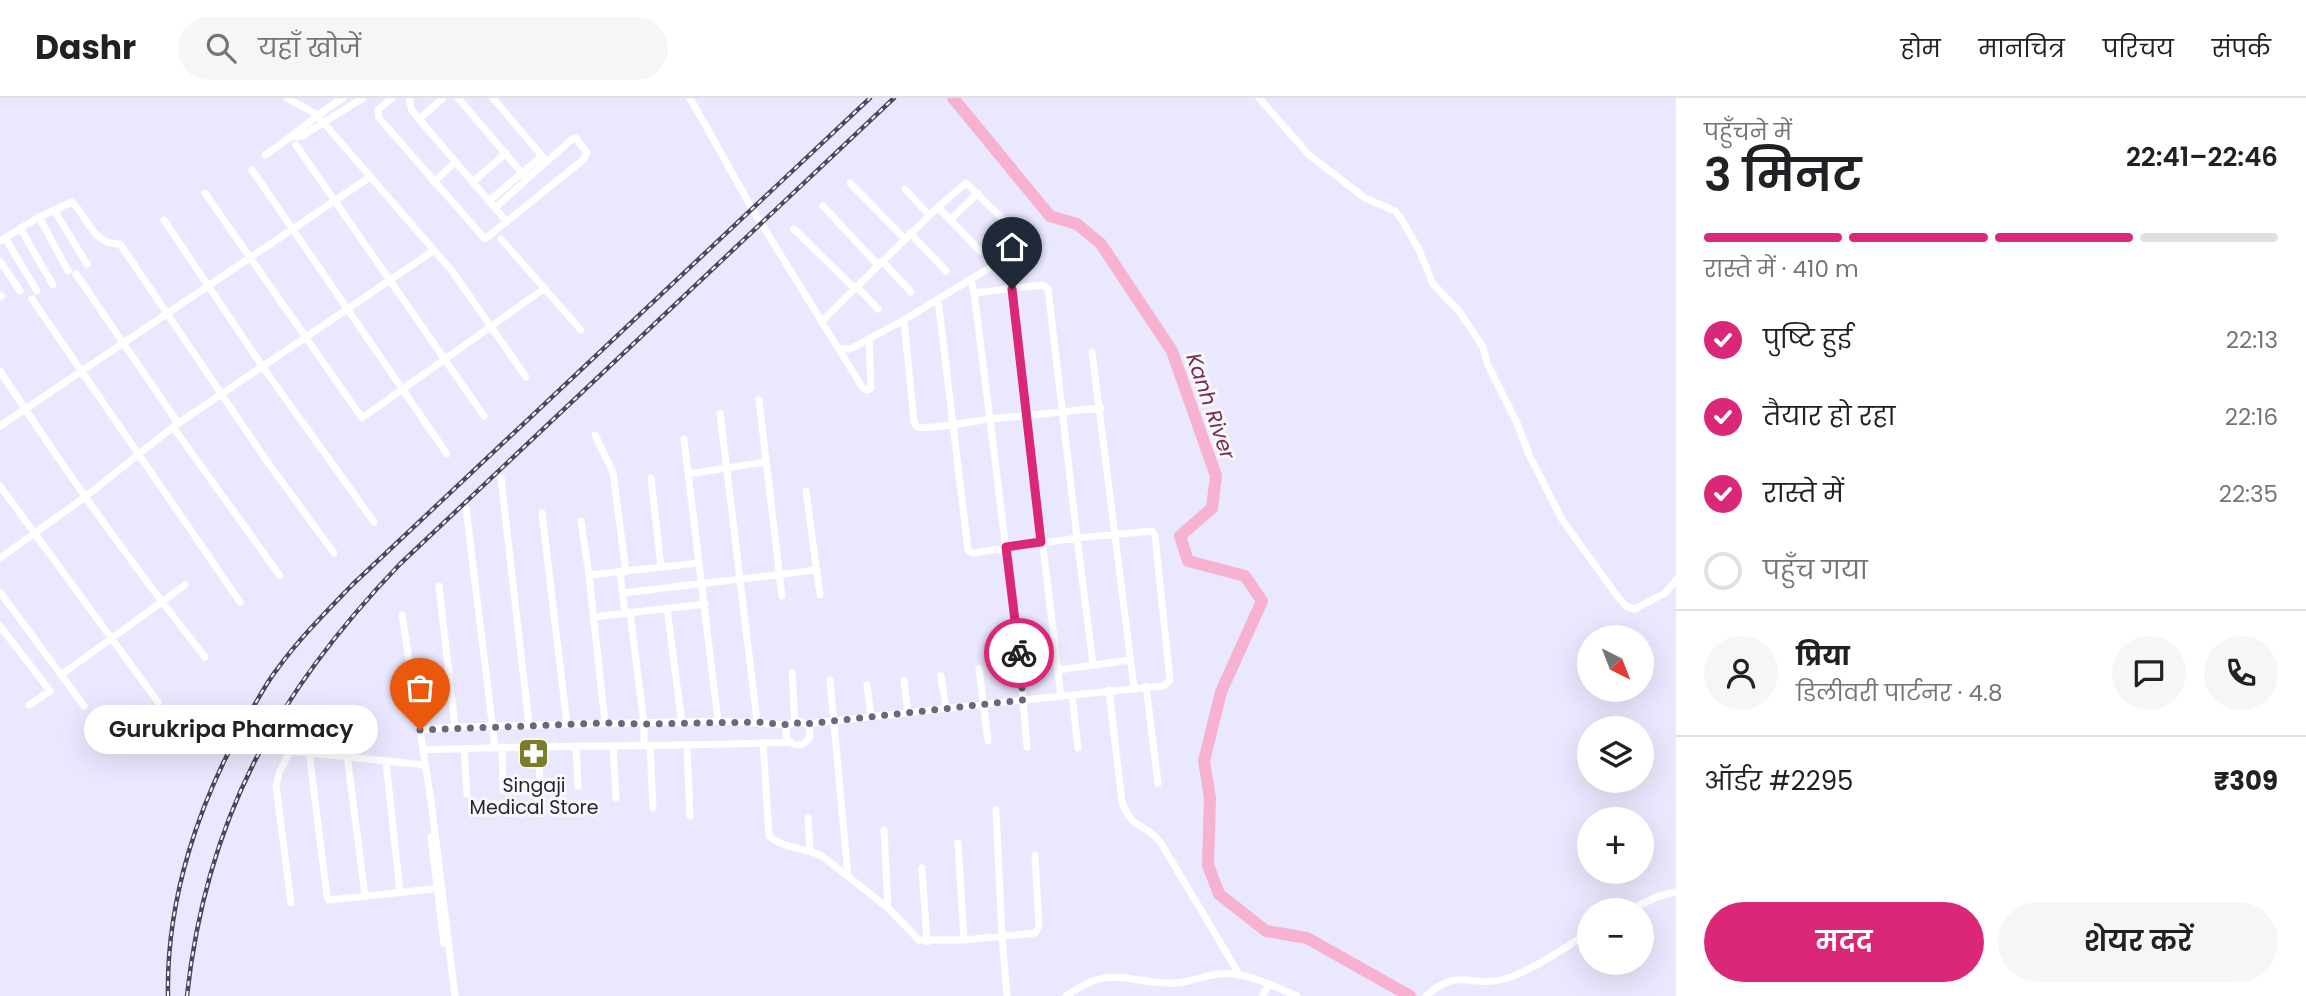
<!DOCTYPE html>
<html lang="hi">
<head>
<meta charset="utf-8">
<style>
  :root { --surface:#fff; --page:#f6f6f6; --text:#202124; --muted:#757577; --line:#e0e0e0; --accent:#db2777 }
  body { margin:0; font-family:Poppins,"Noto Sans Devanagari",sans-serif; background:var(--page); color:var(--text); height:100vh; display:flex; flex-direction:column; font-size:26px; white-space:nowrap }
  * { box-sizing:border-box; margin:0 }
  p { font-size:23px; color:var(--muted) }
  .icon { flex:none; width:38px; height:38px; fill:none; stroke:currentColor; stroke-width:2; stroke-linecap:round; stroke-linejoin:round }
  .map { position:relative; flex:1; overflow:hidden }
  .details { display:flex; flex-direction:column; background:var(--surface); width:630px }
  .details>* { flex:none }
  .needle { width:46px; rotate:138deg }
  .fabs { position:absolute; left:1577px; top:527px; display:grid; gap:14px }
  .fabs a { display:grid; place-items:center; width:77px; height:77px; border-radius:50%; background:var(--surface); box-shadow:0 7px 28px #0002; font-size:35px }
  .pin { position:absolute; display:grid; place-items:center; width:60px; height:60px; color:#fff; margin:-72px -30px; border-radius:50% 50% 50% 0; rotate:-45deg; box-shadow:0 0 7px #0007 }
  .pin .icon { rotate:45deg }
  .courier { position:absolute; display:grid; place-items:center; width:70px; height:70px; margin:-35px; border:5px solid #db2777; border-radius:50%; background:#fff; color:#222; box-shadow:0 2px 9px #0007 }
  .bubble { position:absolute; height:49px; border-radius:24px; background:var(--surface); box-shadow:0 7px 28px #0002; font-size:23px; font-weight:600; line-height:49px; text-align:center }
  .head em { font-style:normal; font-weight:600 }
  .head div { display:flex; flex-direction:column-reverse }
  .head { display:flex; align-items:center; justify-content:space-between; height:119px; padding:0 28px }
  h1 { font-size:46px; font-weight:600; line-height:52px }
  .bar { display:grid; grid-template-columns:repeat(4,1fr); gap:10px 7px; align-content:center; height:84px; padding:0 28px }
  .bar i { height:9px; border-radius:5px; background:var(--line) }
  .bar .on { background:var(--accent) }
  .bar p { grid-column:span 4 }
  .line { display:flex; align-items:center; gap:18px; padding:0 28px; border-top:2px solid var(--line) }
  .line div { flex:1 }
  .round { display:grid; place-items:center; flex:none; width:74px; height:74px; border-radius:37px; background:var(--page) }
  ol { padding:0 28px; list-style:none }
  li { display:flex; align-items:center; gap:21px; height:77px }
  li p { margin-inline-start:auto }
  li .icon { padding:7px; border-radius:50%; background:var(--accent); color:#fff; stroke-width:4 }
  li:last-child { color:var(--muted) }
  li i { width:38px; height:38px; border:4px solid var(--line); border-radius:50% }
  .button { display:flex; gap:14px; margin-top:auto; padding:14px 28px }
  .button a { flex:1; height:80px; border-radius:42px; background:var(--accent); color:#fff; font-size:28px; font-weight:600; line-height:80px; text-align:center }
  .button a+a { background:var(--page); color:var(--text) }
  header { display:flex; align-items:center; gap:42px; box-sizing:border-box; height:98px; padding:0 35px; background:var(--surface); border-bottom:2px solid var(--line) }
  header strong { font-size:33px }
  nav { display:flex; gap:38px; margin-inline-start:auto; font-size:24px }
  .search { width:490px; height:63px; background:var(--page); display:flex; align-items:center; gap:18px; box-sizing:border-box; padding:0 24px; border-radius:38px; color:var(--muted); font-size:26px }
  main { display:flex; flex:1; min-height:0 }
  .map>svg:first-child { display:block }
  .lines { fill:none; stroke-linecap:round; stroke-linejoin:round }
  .river { stroke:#f6b2d0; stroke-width:12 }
  .street { stroke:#fff; stroke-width:7 }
  .rail-casing { stroke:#4a485c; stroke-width:4.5 }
  .rail { stroke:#f8f8f8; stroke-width:2; stroke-dasharray:5; stroke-linecap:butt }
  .done { stroke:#6b687d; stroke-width:7; stroke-dasharray:0 12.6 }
  .route { stroke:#db2777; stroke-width:9 }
  .labels { text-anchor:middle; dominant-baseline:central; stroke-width:6; stroke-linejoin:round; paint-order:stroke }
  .poi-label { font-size:19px; fill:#262337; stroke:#f8f8f8 }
  .water-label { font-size:21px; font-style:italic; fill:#772a52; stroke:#f8f8f8 }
</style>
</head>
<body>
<header>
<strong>Dashr</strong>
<div class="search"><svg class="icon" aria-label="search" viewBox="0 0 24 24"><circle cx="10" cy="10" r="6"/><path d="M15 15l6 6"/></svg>यहाँ खोजें</div>
<nav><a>होम</a><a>मानचित्र</a><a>परिचय</a><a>संपर्क</a></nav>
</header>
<main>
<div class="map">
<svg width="1676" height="898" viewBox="0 0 1676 898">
  <rect width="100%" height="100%" fill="#eae8fe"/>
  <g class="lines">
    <path class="river" d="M953 0 1050 118 1077 126 1101 146 1172 253 1216 378 1212 410 1180 438 1188 463 1245 478 1262 503 1221 594 1204 663 1210 700 1208 767 1219 796 1266 833 1307 840 1410 898"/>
    <path class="street" d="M287 0 316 16 452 173 526 279
      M392 0 378 12 379 20 485 141 583 62 587 55 576 40 572 41 495 110 412 13 409 0
      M458 0 527 81
      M493 0 542 58
      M690 0 753 112 838 250 850 251 904 222
      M1259 0 1309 57 1365 100 1395 113 1402 122 1419 152 1433 186 1459 213 1483 249 1487 265 1518 327 1529 357 1563 423 1618 499 1627 509 1635 511 1665 495 1676 482
      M419 21 443 0
      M293 39 302 38 363 0
      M296 47 484 318
      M265 57C293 39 314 18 343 0
      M252 72 447 356
      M434 84 455 64
      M473 84 506 55
      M850 85 905 141
      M905 91 929 117
      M205 95 362 320 545 190
      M489 103 542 58 547 64
      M823 108 878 167
      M938 109 980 153
      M495 110 507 124
      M54 112 87 166
      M39 119 68 173
      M164 122 262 268 374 424
      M950 122 978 95
      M20 130 53 187
      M794 131 854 190
      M910 135 946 173
      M5 140 37 193
      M501 141 581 232
      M0 143 39 119 72 104C89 121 93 147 120 146L266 362 334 455
      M0 163 20 193
      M882 163 911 194
      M76 176 178 325
      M971 181 1013 156
      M856 188 878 211
      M1012 191 1061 598
      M974 195 990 321 1101 310
      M0 198H1
      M32 201 240 504
      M821 224 938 109 966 85 1014 132
      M839 251 862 289 867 292 871 290 869 241
      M1092 254 1134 589
      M0 273C64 371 132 467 205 559
      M759 302 782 498
      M720 315 757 623
      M0 328 370 79
      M173 329 280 478
      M595 337 613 374 626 474
      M684 341 718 623
      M688 376 766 364
      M501 380 529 627
      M651 380 661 469
      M0 388 158 604
      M806 393 820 497
      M466 410 495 649
      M542 415 567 626
      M581 423 589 477 605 625
      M0 460 85 399 173 329 433 153
      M620 474 625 515
      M589 477 699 465
      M439 488 455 629
      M0 494 84 608
      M623 495 817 472
      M667 510 682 626
      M630 514 644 626V647
      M402 517 420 632
      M594 519 705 506
      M0 528 50 593 29 607
      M979 571 988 643
      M1058 572 1130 562
      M792 574 795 624
      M61 577 185 487
      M941 578 946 610
      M830 582 848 778
      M904 583 908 615
      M867 587 871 619
      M1146 588 1158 685
      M1109 592 1122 704C1132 733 1145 724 1161 745L1239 876
      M1072 597 1078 650
      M786 635a12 12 0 1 1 24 0a12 12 0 1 1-24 0Z
      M806 626 1023 602C1014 508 1001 415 990 321 976 323 925 332 917 329L914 324 904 222 971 181 974 195 1042 187 1048 190 1077 440 973 455 968 452 938 201
      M763 645 769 738C783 750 805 750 822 758L888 810 919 842H964L1035 835 1039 829 1035 757
      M274 647 290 653 425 667
      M650 647 653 710
      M539 648 540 689
      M576 648 578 688
      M613 648 616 700
      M687 648 690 718
      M502 649 503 692
      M1027 649 1023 602 1163 588 1170 582 1155 438 1152 433 1077 440 1093 566
      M464 651 467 696
      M423 652C546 647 668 649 791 644
      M290 653 279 675 276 688 291 805
      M309 653 327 799 329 802 442 790
      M347 657 365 798
      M386 664 400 794
      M996 712 1002 839 1007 898
      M808 720 810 752
      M884 732 888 810
      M431 739 444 845
      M958 745 964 842
      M922 770 927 844
      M1629 812 1659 798 1676 794
      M455 898 431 703 420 632 455 629 718 623 790 627
      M1066 898C1109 868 1119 882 1165 885 1184 887 1200 878 1219 876 1245 873 1273 888 1297 898
      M1262 898 1269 887
      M1426 898C1460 867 1471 892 1508 880 1537 870 1563 850 1589 835"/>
    <defs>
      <path id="rail" d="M168 898C166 801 199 703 247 620 257 603 266 585 278 570 300 540 326 514 352 487L870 0
        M187 898C206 720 278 593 400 466L894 0"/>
    </defs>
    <use href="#rail" class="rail-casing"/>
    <use href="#rail" class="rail"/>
  </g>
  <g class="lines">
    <path class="done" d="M420 632 605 625 644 626 757 624 790 627 801 624 806 626 1023 602 1019 555"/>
    <path class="route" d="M1012 191 1041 444 1006 449 1019 555"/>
  </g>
  <defs>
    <symbol id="pharmacy-square" viewBox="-11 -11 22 22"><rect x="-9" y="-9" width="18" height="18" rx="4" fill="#7b7e27" stroke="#f8f8f8"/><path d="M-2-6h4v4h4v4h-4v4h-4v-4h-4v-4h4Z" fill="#fff"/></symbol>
  </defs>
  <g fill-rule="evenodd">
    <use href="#pharmacy-square" x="516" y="638" width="35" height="35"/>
  </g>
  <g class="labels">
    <g class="poi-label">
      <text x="534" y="687">Singaji<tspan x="534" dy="22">Medical Store</tspan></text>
    </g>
    <g class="water-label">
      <text transform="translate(1211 308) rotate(71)">Kanh River</text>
    </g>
  </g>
</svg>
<div class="fabs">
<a><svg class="needle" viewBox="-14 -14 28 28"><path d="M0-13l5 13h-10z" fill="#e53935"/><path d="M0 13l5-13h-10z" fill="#757577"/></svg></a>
<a><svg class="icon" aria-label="layers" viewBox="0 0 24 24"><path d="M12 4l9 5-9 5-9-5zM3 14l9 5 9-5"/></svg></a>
<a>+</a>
<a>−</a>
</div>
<div class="pin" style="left:420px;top:632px;background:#ea580c"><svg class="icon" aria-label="bag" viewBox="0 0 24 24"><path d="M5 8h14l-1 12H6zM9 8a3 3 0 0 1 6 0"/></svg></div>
<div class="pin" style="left:1012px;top:191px;background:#1f2937"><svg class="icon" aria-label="home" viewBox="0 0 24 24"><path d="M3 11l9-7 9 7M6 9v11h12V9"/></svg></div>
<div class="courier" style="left:1019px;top:555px"><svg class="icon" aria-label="bike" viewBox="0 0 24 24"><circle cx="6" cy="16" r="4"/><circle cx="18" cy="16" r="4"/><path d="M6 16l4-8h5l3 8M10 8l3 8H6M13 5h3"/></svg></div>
<div class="bubble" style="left:84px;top:607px;width:294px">Gurukripa Pharmacy</div>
</div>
<section class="details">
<div class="head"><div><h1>3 मिनट</h1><p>पहुँचने में</p></div><em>22:41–22:46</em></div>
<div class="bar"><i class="on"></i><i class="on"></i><i class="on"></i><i></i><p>रास्ते में · 410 m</p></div>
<ol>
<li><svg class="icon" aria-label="check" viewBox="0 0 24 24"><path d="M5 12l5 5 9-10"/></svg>पुष्टि हुई<p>22:13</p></li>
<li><svg class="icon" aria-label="check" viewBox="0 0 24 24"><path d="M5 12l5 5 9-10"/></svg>तैयार हो रहा<p>22:16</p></li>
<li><svg class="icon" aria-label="check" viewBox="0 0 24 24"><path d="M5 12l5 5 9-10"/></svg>रास्ते में<p>22:35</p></li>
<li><i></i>पहुँच गया</li>
</ol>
<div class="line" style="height:126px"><a class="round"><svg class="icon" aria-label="person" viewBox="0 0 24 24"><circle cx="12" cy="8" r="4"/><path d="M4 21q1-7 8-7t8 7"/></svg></a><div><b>प्रिया</b><p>डिलीवरी पार्टनर · 4.8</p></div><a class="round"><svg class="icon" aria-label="chat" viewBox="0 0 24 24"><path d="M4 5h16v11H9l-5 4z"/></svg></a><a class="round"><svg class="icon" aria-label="phone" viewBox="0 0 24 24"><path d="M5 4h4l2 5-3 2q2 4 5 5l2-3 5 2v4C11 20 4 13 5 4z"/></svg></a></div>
<div class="line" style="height:91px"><div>ऑर्डर #2295</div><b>₹309</b></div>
<div class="button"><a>मदद</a><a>शेयर करें</a></div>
</section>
</main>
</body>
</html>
